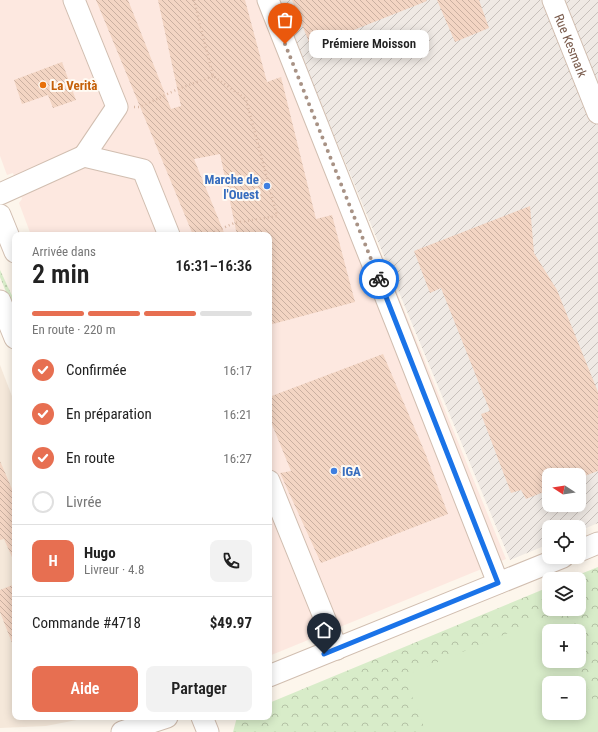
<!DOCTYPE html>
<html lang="fr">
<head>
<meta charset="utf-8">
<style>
  :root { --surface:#fff; --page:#f2f2f2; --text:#222; --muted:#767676; --line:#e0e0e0; --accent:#e76f51 }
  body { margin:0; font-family:"Roboto Condensed",sans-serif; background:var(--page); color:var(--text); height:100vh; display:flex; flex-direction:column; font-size:15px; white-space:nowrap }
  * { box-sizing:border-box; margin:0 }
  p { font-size:13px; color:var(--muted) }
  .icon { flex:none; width:22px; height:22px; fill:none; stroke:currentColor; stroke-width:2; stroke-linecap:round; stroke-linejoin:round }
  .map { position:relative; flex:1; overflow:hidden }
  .details { position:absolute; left:12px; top:232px; width:260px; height:488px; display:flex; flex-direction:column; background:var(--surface); border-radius:8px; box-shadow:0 2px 10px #0003 }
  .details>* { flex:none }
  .needle { width:26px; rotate:282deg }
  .buttons { position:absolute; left:542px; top:468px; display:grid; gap:8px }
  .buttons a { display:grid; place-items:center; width:44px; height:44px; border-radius:8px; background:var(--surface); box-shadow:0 2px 10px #0003; font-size:20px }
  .pin { position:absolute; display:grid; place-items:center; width:34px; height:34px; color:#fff; margin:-41px -17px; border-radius:50% 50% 50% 0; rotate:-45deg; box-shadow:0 0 4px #0007 }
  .pin .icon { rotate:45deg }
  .courier { position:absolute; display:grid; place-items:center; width:40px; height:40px; margin:-20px; border:3px solid #1a73e8; border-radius:50%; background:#fff; color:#222; box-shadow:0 1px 5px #0007 }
  .bubble { position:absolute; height:28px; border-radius:8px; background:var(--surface); box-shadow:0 2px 10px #0003; font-size:13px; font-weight:600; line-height:28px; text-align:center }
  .overview em { font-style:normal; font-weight:600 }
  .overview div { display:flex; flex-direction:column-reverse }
  .overview { display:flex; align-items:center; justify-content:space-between; height:68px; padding:0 20px }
  h1 { font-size:26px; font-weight:600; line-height:30px }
  .bar { display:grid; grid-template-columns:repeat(4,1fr); gap:6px 4px; align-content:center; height:48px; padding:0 20px }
  .bar i { height:5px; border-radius:3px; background:var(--line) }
  .bar .on { background:var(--accent) }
  .bar p { grid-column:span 4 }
  .line { display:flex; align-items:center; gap:10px; padding:0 20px; border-top:1px solid var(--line) }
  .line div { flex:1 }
  .round { display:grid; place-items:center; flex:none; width:42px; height:42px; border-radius:8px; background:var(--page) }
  ol { padding:0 20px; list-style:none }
  li { display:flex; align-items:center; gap:12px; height:44px }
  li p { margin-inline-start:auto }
  li .icon { padding:4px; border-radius:50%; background:var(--accent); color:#fff; stroke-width:4 }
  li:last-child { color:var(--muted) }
  li i { width:22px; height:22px; border:2px solid var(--line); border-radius:50% }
  .primary-button { display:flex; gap:8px; margin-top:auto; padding:8px 20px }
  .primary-button a { flex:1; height:46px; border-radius:8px; background:var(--accent); color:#fff; font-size:16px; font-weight:600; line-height:46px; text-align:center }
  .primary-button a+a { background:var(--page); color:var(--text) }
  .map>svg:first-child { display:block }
  .residential { fill:#f5e8da }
  .commercial { fill:#fde8e0 }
  .industrial { fill:url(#industrial-furrows); fill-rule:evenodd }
  .grass { fill:url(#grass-dots) }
  .forest { fill:url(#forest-crowns); fill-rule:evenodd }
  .pitch { fill:#d8ecc9; fill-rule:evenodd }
  .building { fill:url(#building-back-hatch) }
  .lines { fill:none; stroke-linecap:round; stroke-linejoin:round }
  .minor-casing { stroke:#d1beb0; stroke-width:23 }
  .path { stroke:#d9b8a5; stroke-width:2.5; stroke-dasharray:1 3; stroke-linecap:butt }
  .minor { stroke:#fff; stroke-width:21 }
  .done { stroke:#a89285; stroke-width:4; stroke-dasharray:0 7.2 }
  .route { stroke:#1a73e8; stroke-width:5 }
  .food-dot { fill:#e8710a; stroke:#fffaf3; stroke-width:1.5 }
  .shop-dot { fill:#3f7fe0; stroke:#fffaf3; stroke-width:1.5 }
  .labels { text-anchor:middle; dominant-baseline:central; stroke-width:4; stroke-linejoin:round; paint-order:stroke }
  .street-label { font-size:13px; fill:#7a5c4d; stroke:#fffaf3 }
  .food-label { font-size:13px; font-weight:bold; fill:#c56008; stroke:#fffaf3; text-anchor:start }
  .shop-label { font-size:13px; font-weight:bold; fill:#366cbe; stroke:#fffaf3; text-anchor:end }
</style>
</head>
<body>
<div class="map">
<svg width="598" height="732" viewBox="0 0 598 732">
  <defs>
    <pattern id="industrial-furrows" width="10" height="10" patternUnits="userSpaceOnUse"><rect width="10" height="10" fill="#efe9e4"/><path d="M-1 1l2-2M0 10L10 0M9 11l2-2" fill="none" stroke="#c7c0bb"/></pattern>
    <pattern id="grass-dots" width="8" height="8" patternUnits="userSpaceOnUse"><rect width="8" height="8" fill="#d8ecc9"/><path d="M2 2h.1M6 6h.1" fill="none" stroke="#b4c2a5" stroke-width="1.8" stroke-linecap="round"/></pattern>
    <pattern id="forest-crowns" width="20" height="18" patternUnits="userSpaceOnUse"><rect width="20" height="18" fill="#d8ecc9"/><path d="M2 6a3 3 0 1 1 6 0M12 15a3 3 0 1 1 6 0" fill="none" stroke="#b4c2a5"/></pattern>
    <pattern id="building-back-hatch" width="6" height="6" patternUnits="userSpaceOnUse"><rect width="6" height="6" fill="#f3d5c3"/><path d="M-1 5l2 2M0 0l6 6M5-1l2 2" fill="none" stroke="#cab0a1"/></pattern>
  </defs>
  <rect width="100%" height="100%" fill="#fdf6ec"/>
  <path class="residential" d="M0 365 15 404V717H92L46 726 0 728Z"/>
  <path class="commercial" d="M0 0H277L506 559 269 656V235H31L19 203 22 199 13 173 7 175 0 156Z"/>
  <path class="industrial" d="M278 0H598V523L579 531V527H549V544L510 560ZM549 475H579V505H549Z"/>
  <path class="grass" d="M0 270 15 302V314L0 277Z"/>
  <path class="forest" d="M598 567V732H233L237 717H269V703L549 587V609H579V579H568ZM549 631H579V661H549ZM549 683H579V713H549Z"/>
  <path class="pitch" d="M557 613 565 631H549V661H577L598 713V732H426L404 676ZM549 683H579V713H549Z"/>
  <path class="building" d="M96 0H128L171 109 181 106 158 0H245L267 82 281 77 316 219 332 215 355 302 269 325V235H237L220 154 194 159 225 235H193Z
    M292 0H426L427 1 311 47Z
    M437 0H479L489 28 455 42Z
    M62 62 76 100 53 108 48 95 22 104 14 80Z
    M530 206 534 253 557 290 598 392V471L579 478V475H549V490L526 499 521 490 511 493 481 414 490 411 441 288 430 293 414 251Z
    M383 354 426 455 448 514 321 563 280 473 291 471 269 417V397Z
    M0 461 15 496V564L4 539 0 540Z
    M15 584V648H14L0 612V590Z"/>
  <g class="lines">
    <defs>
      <g id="minor">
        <path d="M74 0 117 107 84 156 143 170 169 235"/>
        <path d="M268 0 398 328 498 583"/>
        <path id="s1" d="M553 0 598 113"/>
        <path d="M0 194 84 156"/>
        <path d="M0 215 15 252"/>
        <path d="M0 301 15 338"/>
        <path d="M269 481 337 649"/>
        <path d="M579 551 598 543"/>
        <path d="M269 676 563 557"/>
        <path d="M202 717 208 732"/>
        <path d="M122 732 167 717"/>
      </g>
    </defs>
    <use href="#minor" class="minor-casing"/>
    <path class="path" d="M194 0 213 76 246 99 277 216 234 223 208 235
      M134 107H140L178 89 213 76"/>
    <use href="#minor" class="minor"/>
  </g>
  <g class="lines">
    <path class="done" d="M285 44 379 279"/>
    <path class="route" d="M324 654 498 583 379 279"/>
  </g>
  <circle class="food-dot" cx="43" cy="85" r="4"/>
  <g class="shop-dot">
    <circle cx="267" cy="186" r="4"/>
    <circle cx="334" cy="471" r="4"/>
  </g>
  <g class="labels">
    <g class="street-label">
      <text stroke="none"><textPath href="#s1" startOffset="49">Rue Kesmark</textPath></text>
    </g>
    <g class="food-label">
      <text x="51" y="85">La Verità</text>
    </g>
    <g class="shop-label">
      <text x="259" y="179">Marche de<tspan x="259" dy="15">l'Ouest</tspan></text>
      <text x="342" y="471" text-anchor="start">IGA</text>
    </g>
  </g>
</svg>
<div class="buttons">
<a><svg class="needle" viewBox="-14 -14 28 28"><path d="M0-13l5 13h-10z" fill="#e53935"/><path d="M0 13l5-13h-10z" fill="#767676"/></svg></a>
<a><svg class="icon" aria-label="locate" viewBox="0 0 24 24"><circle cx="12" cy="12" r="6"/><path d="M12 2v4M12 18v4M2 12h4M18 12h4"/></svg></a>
<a><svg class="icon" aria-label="layers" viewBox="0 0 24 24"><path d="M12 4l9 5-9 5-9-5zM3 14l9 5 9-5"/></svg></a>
<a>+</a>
<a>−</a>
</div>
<div class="pin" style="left:285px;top:44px;background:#ea580c"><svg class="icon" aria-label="bag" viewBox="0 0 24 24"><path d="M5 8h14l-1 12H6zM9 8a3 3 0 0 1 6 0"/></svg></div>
<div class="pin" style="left:324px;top:654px;background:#1f2937"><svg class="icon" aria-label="home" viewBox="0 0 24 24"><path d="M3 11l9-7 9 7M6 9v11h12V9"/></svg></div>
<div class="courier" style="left:379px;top:279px"><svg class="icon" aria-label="bike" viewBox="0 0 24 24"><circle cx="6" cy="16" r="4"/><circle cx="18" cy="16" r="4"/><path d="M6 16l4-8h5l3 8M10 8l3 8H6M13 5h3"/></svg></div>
<div class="bubble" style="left:309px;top:30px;width:120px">Prémiere Moisson</div>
<section class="details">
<div class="overview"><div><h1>2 min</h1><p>Arrivée dans</p></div><em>16:31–16:36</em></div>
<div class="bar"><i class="on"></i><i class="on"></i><i class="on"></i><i></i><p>En route · 220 m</p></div>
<ol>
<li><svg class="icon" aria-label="check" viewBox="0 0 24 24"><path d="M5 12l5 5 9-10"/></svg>Confirmée<p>16:17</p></li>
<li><svg class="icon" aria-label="check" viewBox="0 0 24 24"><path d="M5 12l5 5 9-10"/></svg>En préparation<p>16:21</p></li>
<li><svg class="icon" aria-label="check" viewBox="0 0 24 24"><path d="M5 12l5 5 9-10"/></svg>En route<p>16:27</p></li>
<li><i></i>Livrée</li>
</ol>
<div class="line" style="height:72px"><b class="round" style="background:var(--accent);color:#fff">H</b><div><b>Hugo</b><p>Livreur · 4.8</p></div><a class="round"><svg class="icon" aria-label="phone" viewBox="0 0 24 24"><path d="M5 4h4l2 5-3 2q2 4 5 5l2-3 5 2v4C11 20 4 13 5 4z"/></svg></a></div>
<div class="line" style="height:52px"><div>Commande #4718</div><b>$49.97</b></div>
<div class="primary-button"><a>Aide</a><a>Partager</a></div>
</section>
</div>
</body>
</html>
